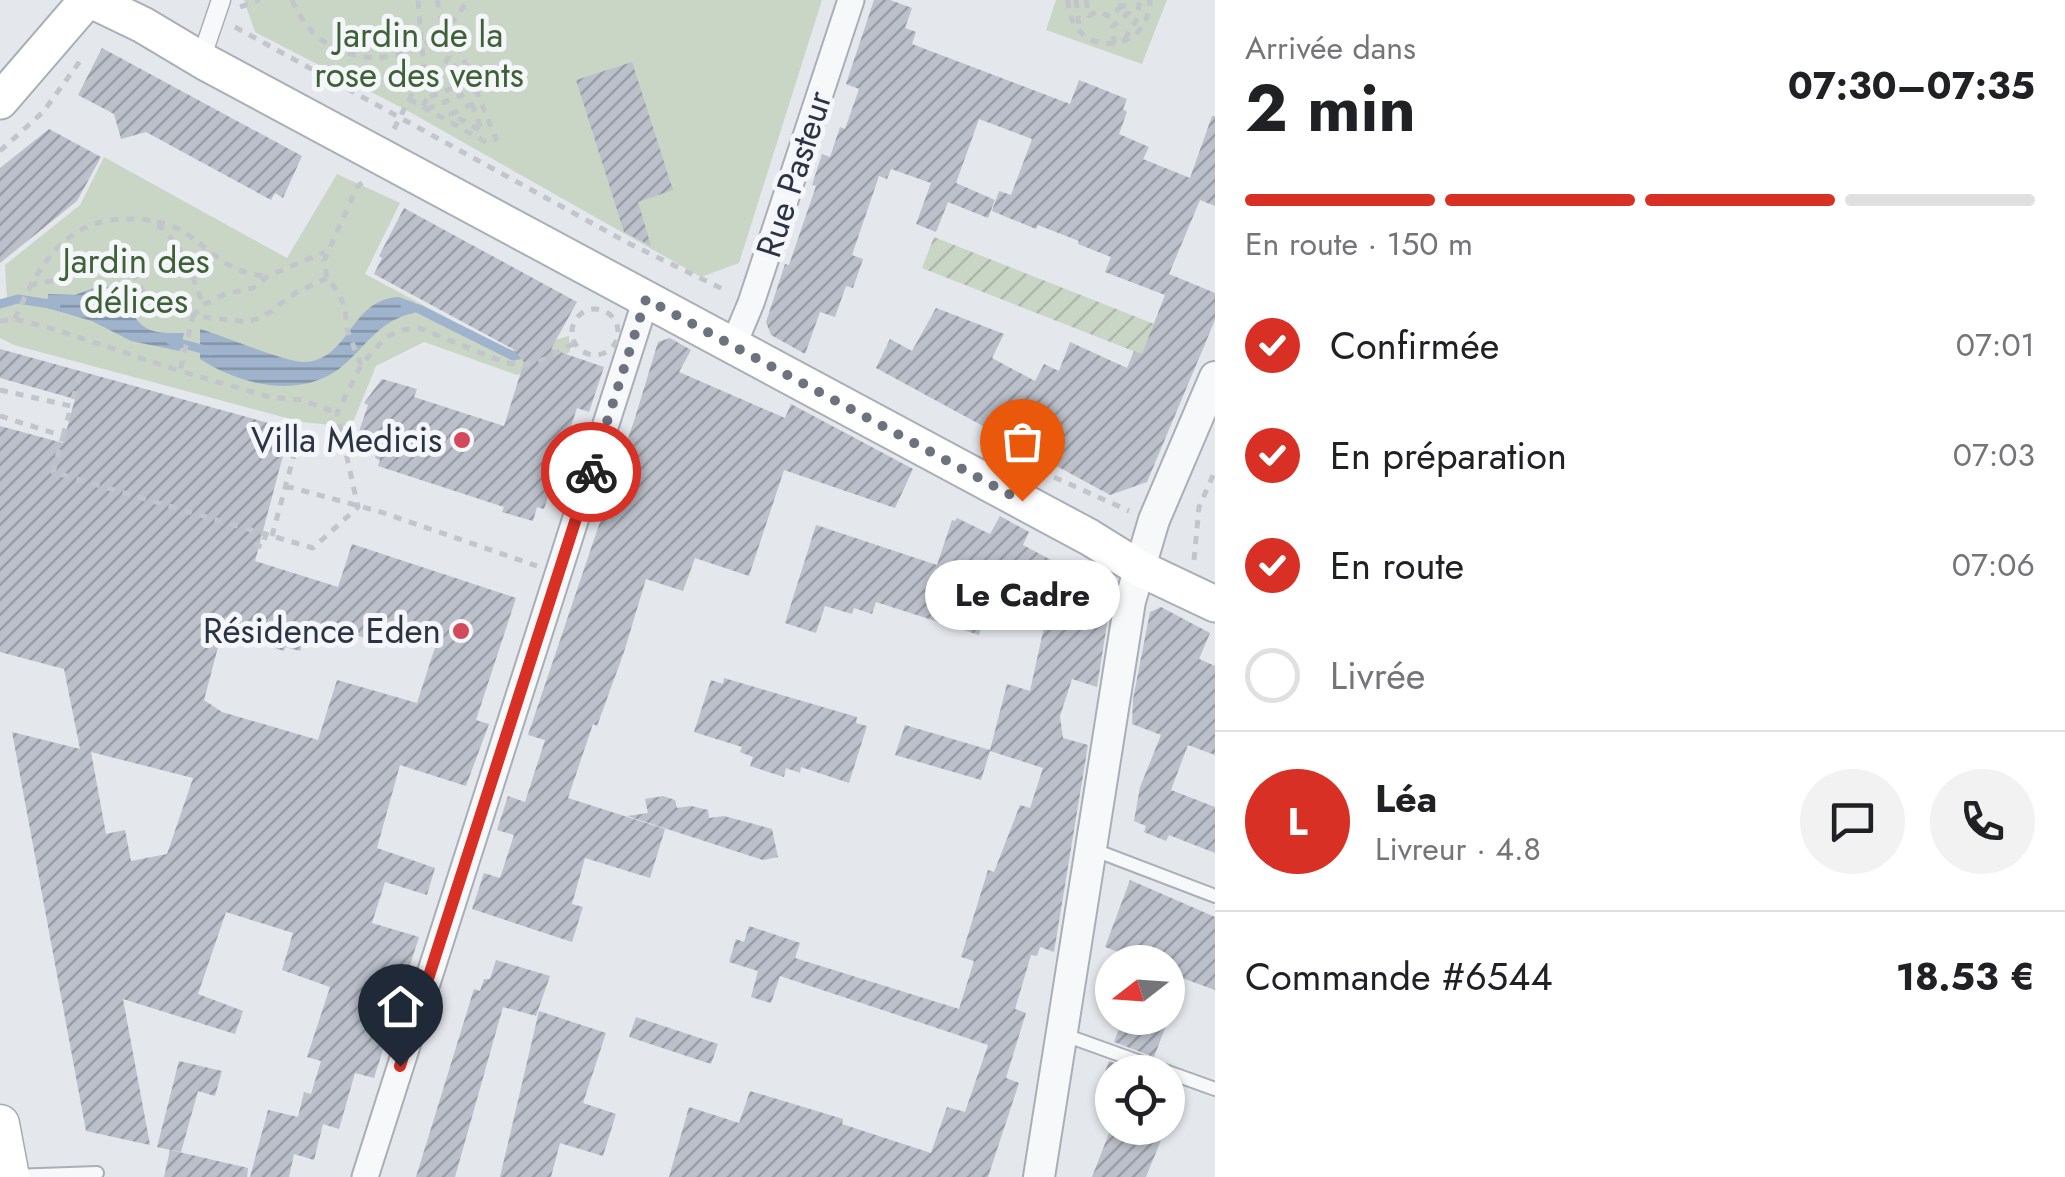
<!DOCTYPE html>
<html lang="fr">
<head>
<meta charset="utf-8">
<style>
  :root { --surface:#fff; --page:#f2f2f2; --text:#202124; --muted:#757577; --line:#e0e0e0; --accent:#d93025 }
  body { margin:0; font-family:Jost,sans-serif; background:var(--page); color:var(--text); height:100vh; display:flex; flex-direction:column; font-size:38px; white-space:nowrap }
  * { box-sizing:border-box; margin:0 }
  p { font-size:32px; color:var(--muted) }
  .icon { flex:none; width:55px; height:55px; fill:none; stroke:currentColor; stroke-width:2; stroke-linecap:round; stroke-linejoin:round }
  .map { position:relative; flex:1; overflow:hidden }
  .side { display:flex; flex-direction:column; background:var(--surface); width:850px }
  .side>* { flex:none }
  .needle { width:65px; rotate:253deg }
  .buttons { position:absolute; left:1095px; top:945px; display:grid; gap:20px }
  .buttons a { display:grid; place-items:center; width:90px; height:90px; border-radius:50%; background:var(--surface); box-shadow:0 2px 8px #0004; font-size:50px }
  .pin { position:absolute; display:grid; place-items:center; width:85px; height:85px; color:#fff; margin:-102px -42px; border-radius:50% 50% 50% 0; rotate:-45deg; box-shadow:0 0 10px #0007 }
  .pin .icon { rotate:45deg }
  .courier { position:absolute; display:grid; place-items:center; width:100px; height:100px; margin:-50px; border:8px solid #d93025; border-radius:50%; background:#fff; color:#222; box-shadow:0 2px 12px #0007 }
  .bubble { position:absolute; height:70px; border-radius:35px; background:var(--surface); box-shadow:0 2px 8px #0004; font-size:32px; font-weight:700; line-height:70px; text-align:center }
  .head em { font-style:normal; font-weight:700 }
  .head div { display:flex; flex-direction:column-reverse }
  .head { display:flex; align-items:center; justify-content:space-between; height:170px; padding:0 30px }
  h1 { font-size:65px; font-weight:700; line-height:75px }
  .bar { display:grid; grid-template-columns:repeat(4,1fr); gap:15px 10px; align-content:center; height:120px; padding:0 30px }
  .bar i { height:12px; border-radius:8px; background:var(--line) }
  .bar .active { background:var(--accent) }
  .bar p { grid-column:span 4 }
  .line { display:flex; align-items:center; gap:25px; padding:0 30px; border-top:2px solid var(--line) }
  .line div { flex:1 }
  .round { display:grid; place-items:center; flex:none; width:105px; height:105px; border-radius:52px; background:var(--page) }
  ol { padding:0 30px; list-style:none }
  li { display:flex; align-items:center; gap:30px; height:110px }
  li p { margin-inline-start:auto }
  li .icon { padding:10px; border-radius:50%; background:var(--accent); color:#fff; stroke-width:4 }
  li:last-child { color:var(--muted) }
  li i { width:55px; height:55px; border:5px solid var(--line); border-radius:50% }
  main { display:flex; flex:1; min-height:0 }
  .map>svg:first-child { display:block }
  .green { fill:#c9d6c5 }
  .garden { fill:url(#garden-furrows) }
  .water { fill:url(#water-rules) }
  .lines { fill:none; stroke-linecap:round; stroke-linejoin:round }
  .stream { stroke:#9fb4cc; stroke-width:9 }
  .building { fill:url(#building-hatch); fill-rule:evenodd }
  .service-casing { stroke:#a9aeb7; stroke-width:16 }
  .pedestrian-casing { stroke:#a9aeb7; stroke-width:21 }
  .minor-casing { stroke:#a9aeb7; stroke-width:29 }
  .tertiary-casing { stroke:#a9aeb7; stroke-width:34 }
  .secondary-casing { stroke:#a9aeb7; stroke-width:39 }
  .primary-casing { stroke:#a3abb8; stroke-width:41 }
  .path { stroke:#c2c5cb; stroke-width:5; stroke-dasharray:8 8; stroke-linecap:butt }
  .service { stroke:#f7f8fa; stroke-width:12 }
  .pedestrian { stroke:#f7f8fa; stroke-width:18 }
  .minor { stroke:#f7f8fa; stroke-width:25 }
  .tertiary { stroke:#f7f8fa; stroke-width:30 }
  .secondary { stroke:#fff; stroke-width:35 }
  .primary { stroke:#fff; stroke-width:38 }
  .done { stroke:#6c737f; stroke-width:10; stroke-dasharray:0 18 }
  .route { stroke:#d93025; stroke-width:12 }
  .poi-dot { fill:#d1495b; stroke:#f4f6f9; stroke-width:4 }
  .labels { text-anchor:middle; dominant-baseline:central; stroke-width:10; stroke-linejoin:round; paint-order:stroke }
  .park-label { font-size:35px; fill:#3f6138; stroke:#f4f6f9 }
  .street-label { font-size:35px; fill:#2b3445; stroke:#f4f6f9 }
  .poi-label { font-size:35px; fill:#2b3445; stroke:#f4f6f9; text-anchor:end }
</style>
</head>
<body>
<main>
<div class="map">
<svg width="1215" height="1177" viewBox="0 0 1215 1177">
  <defs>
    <pattern id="garden-furrows" width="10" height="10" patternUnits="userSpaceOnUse" patternTransform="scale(2.5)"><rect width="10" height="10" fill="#c9d6c5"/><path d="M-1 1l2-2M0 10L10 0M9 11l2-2" fill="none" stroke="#adb8ab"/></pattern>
    <pattern id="water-rules" width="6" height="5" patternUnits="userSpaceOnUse" patternTransform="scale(2.5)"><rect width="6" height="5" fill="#9fb4cc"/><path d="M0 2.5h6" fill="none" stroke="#8293a7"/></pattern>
    <pattern id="building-hatch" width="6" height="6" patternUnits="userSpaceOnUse" patternTransform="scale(2.5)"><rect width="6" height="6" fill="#bbc0ca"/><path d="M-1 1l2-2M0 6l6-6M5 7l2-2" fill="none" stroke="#989da6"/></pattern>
  </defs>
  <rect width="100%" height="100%" fill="#e4e7ec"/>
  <path class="green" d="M244 0H822L739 263 701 277 408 111 255 32Z
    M1056 0H1167L1142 64 1046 30Z
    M104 157 287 258 337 174 400 203 365 274 498 345 515 351 569 336 570 352 517 375 424 342 376 366 351 427 302 422 14 345 0 338V301L7 299 5 265 80 205Z"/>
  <path class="garden" d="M934 237 1205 344 1192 374 922 268Z"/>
  <path class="water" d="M101 285C129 288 126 319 150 330 160 334 173 333 184 333L180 351 131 341 92 321 47 308 48 294 75 295Z
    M399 297 415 303 414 313C381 320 369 342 346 363 305 401 242 386 200 359V329C224 336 287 363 306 362 351 358 350 299 399 297Z"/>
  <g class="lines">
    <path class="stream" d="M0 304 18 299 56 305
      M405 305 419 309 513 356 527 353
      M171 341 210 351"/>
  </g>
  <path class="building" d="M874 0H890L912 8 905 28 916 32 912 44 1070 104 1079 80 1127 99 1123 109 1127 112 1119 134 1149 147 1143 159 1190 178 1212 116H1215V206L1200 200 1169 274 1215 293V320L1147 482 1110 495 876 368 890 339 912 351 936 308 1004 334 992 358 1035 381 1044 364 1059 371 1070 342 1127 368 1134 351 1142 354 1165 295 1105 272 1111 257 1078 244 1079 241 1038 225 1036 229 992 211 999 191 1011 195 1032 139 979 119 956 183 995 200 988 218 948 202 936 232 916 224 931 183 891 169 887 179 879 176 852 255 863 259 853 288 846 286 835 317 820 312 805 354 771 335 766 322 785 264 789 265 816 186 812 185 822 154 830 157 840 127 845 129 859 89 846 84Z
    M102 48 302 156 283 198 275 193 271 200 146 132 121 139 114 114 78 95Z
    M632 62 673 190 638 202 651 246 624 232 576 80Z
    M49 129 101 157 77 201 0 263V168Z
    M404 208 577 302 551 349 604 367 589 412 577 408 544 509 537 507 533 521 502 512 504 507 378 466 380 460 375 458 377 450 355 443 368 405 364 403 382 379 417 389 414 397 504 426 524 362 513 349 374 274 382 258 379 256Z
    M670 338 691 350 679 372 785 418 791 404 913 469 895 508 784 470 749 576 695 558 683 591 646 579 624 652 597 726 593 724 568 798 665 829 650 878 585 858 572 904 583 907 572 942 472 909 484 873 500 878 514 835 497 830 508 796 525 802 545 740 528 735 635 418 658 342Z
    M0 349 290 429 255 561 338 587 352 544 516 598 476 720 489 724 466 786 400 765 377 848 435 868 427 895 385 882 372 923 419 937 374 1078 355 1073 339 1129 323 1124 314 1160 294 1154 289 1177H250L268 1110 298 1117 304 1092 311 1094 321 1061 307 1057 330 987 282 970 293 933 226 912 198 994 243 1011 235 1034 123 999 150 1145 86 1131 12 732 80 749 64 669 0 652V426L63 443 75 399 0 378ZM310 620 383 644 390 622 438 638 417 703 337 680 318 740 222 712 204 700 222 632 284 651 285 647 300 651ZM91 752 193 778 167 854 131 861 125 830 106 834Z
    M1000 516 1029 532 1023 545 1100 586 1110 605 1097 687 1072 679 1060 716 1063 738 1088 745 1054 952 1040 947 1037 956 1031 955 1015 1009 1026 1013 1006 1078 1019 1083 988 1177H669L689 1107 739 1123 750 1091 843 1119 842 1124 931 1153 947 1107 965 1112 988 1045 780 976 771 1003 751 997 758 971 729 962 736 939 744 942 749 926 800 943 795 958 959 1009 974 961 961 957 988 870 994 872 1020 805 1030 808 1043 768 990 751 981 780 895 755 905 725 990 750 1007 684 1030 691 1044 627 991 598 979 635 876 602 872 614 854 608 852 614 825 606 816 633 785 623 816 525 937 565 952 520 955 521 957 518 990 534Z
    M1161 607 1210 633 1199 659 1215 666V755L1188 745 1171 790 1215 807V853L1169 835 1166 841 1144 832 1146 826 1134 821 1140 787 1161 735 1132 724 1133 699 1150 612Z
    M724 678 857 717 856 723 867 726 849 783 801 767 800 773 786 768 784 777 750 766 753 757 740 752 742 747 694 732 711 680 723 684Z
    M663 796 675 800 677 808 691 806 708 810 709 818 724 816 772 829 778 857 763 860 627 816 648 813 645 799Z
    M1130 880 1215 917V990L1168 973V962H1127L1129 956 1105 947Z
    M496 960 550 976 536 1016 503 1007 455 1177H416L474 989 480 991 484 979H490Z
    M539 1011 606 1033 583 1103 616 1114 603 1156 560 1143 551 1177H500Z
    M636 1017 718 1044 711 1064 629 1037Z
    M1123 1018H1153L1167 1023 1154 1057 1114 1042Z
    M179 1061 222 1071 215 1096 198 1091 181 1152 157 1147Z
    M1109 1061 1140 1072H1105Z
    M1111 1128H1166L1146 1177H1092Z
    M170 1150 248 1168 247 1177H164Z"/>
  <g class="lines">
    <defs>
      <path id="service" d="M1092 849 1215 896
        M1062 1034 1215 1089
        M12 1176 97 1173"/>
      <path id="pedestrian" d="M201 59 221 0"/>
      <path id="minor" d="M733 346 751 303 851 0
        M365 1177 646 299"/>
      <path id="tertiary" d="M1039 1177 1130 601 1154 520 1215 377"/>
      <path id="secondary" d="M91 0 143 25 205 62 1089 537 1139 568 1215 604
        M0 101 87 0"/>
      <path id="primary" d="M0 1124 10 1177"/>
    </defs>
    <use href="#service" class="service-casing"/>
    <use href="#pedestrian" class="pedestrian-casing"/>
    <use href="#minor" class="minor-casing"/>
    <use href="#tertiary" class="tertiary-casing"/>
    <use href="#secondary" class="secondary-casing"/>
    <use href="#primary" class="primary-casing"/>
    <path class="path" d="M292 0C325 81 429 72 467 0
      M437 0 444 33
      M1068 0C1069 58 1149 58 1150 0
      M1076 0 1079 26
      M1086 0 1089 16 1097 11 1111 17 1121 6
      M240 7 260 0
      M235 27 630 244 727 291
      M1125 39 1136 21 1140 0
      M1114 44 1113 26 1129 12V6H1121L1120 0
      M430 97 462 84 450 56
      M409 99 486 142 496 139 450 26
      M472 104 482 131 451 114Z
      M423 106 449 56
      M427 109 475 90
      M394 129 424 70 418 0
      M0 151 43 112 83 57
      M157 222C203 230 212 273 268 276
      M327 278 297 292 264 316 248 322 193 316 180 371 270 397 302 400 337 413
      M29 285C42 283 54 281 67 276 82 271 94 259 110 260 148 262 130 318 193 316L203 305 225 294 253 288 268 276 325 252
      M572 332a23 23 0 1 1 46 0a23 23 0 1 1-46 0Z
      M15 319C37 268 64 218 129 219 139 219 149 218 158 225 183 245 193 277 203 305
      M0 321 15 319 57 330 180 371
      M361 365 347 329 345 309 339 293 327 278 324 261 357 187 363 182
      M0 390 71 406 80 375
      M0 416 63 436 53 472 313 548 358 507 337 413 361 365 386 337 402 330 419 328 506 363 524 365 541 361 575 343
      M63 436 71 406
      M1025 464 1129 511
      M286 486 381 512 537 566
      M272 536 301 429
      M254 544 262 547 266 534
      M1194 560 1199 507 1215 471"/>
    <use href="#service" class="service"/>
    <use href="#pedestrian" class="pedestrian"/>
    <use href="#minor" class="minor"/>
    <use href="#tertiary" class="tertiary"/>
    <use href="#secondary" class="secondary"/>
    <use href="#primary" class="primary"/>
  </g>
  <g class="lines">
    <path class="done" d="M591 472 646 299 1022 501"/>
    <path class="route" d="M400 1066 591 472"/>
  </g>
  <g class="poi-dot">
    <circle cx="462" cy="440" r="10"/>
    <circle cx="461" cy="631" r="10"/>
  </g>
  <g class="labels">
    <g class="park-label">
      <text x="419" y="35">Jardin de la<tspan x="419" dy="40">rose des vents</tspan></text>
      <text x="136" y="261">Jardin des<tspan x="136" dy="40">délices</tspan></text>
    </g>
    <g class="street-label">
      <text transform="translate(794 174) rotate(-72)">Rue Pasteur</text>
    </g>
    <g class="poi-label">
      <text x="442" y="440">Villa Medicis</text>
      <text x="441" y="631">Résidence Eden</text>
    </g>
  </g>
</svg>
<div class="buttons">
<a><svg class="needle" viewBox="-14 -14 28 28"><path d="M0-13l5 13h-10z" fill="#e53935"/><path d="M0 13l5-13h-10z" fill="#757577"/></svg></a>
<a><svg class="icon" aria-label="locate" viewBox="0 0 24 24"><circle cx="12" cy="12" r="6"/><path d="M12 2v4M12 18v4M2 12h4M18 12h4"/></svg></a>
</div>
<div class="pin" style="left:1022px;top:501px;background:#ea580c"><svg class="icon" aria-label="bag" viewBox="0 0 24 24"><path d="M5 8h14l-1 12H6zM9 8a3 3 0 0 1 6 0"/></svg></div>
<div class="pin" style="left:400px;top:1066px;background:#1f2937"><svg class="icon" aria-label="home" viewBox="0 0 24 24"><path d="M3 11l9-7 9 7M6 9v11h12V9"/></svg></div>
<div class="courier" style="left:591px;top:472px"><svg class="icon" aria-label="bike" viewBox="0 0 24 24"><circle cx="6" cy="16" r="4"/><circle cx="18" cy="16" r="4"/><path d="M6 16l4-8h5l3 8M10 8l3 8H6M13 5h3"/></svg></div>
<div class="bubble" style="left:925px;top:560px;width:195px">Le Cadre</div>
</div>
<section class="side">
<div class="head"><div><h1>2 min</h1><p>Arrivée dans</p></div><em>07:30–07:35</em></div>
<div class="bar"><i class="active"></i><i class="active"></i><i class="active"></i><i></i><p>En route · 150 m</p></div>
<ol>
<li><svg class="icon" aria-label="check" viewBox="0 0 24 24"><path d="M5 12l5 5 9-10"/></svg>Confirmée<p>07:01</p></li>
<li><svg class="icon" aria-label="check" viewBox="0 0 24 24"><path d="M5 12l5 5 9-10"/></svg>En préparation<p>07:03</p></li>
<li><svg class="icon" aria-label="check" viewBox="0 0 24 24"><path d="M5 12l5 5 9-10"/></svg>En route<p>07:06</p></li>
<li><i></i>Livrée</li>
</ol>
<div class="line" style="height:180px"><b class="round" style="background:var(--accent);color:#fff">L</b><div><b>Léa</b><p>Livreur · 4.8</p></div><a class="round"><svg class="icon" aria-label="chat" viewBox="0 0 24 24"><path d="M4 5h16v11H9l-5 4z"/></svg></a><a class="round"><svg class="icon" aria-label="phone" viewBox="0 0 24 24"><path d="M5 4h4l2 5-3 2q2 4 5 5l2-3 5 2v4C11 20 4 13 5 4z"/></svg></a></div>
<div class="line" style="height:130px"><div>Commande #6544</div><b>18.53 €</b></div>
</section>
</main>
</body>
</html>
